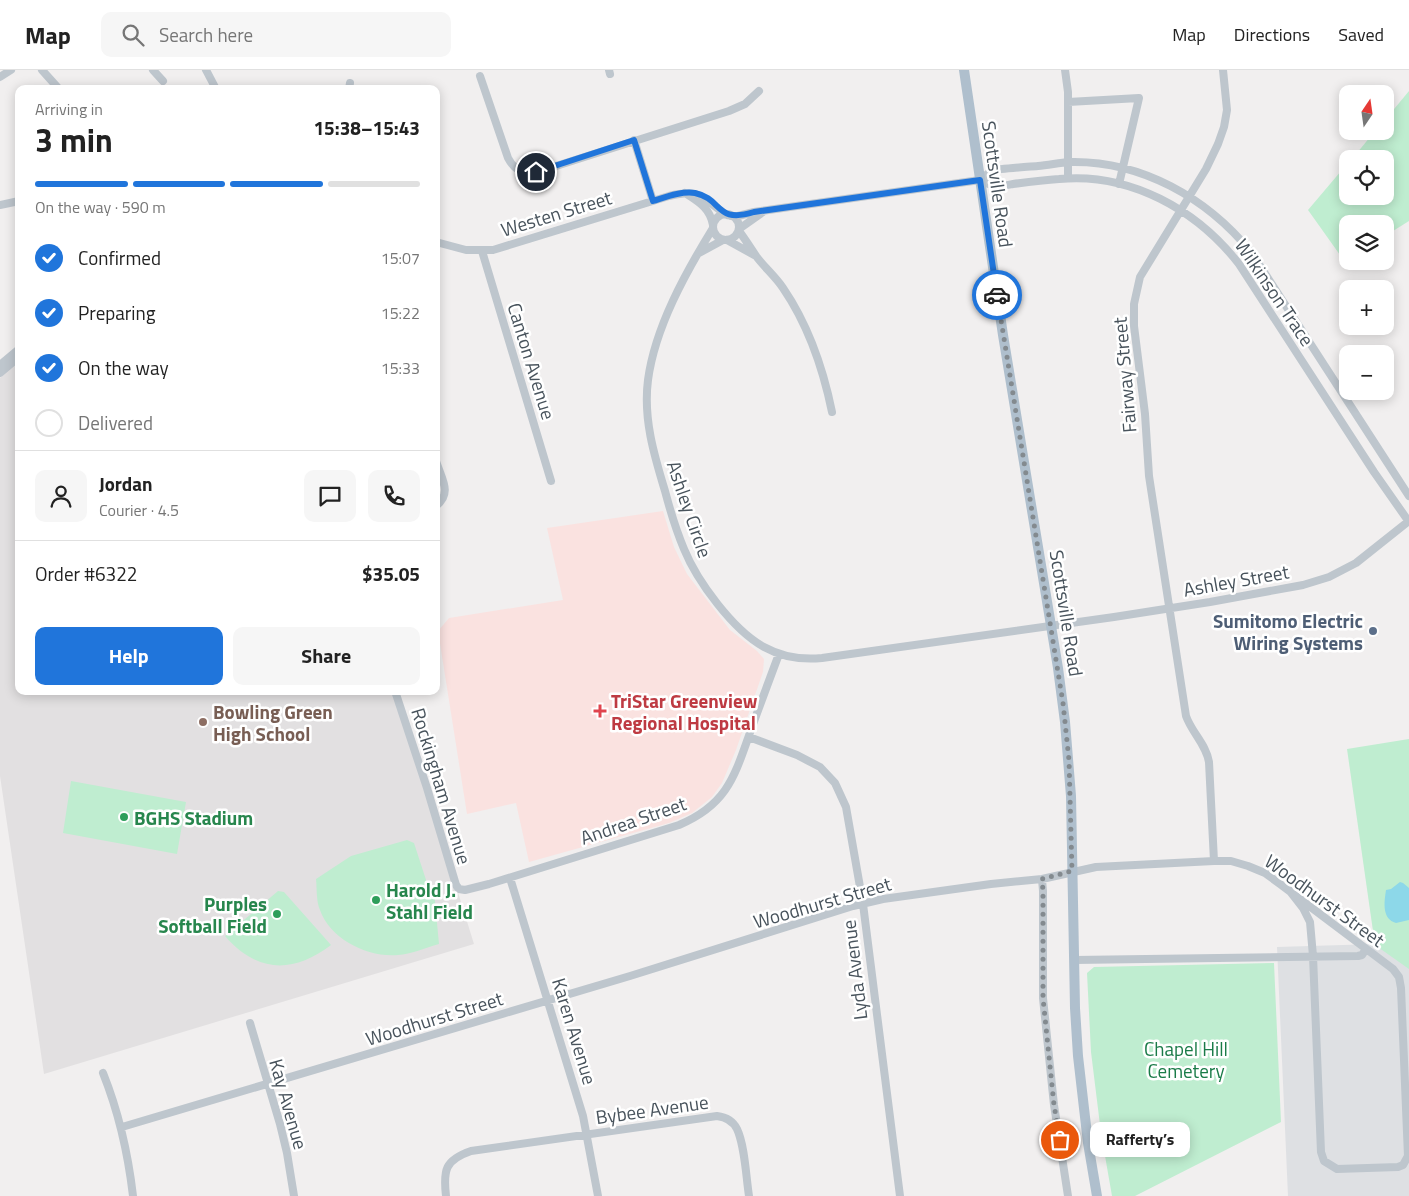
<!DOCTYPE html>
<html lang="en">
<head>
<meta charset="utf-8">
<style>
  :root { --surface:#fff; --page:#f6f6f6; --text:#222; --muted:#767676; --line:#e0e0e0; --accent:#2075db }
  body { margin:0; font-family:"Titillium Web",sans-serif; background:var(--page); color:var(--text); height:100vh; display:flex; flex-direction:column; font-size:19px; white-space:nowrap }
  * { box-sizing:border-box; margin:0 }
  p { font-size:16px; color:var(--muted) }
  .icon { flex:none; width:28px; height:28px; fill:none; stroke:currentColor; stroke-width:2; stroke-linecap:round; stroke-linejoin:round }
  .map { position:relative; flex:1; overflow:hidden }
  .sheet { position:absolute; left:15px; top:15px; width:425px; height:610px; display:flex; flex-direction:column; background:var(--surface); border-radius:10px; box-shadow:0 2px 12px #0003 }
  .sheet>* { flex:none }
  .needle { width:32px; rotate:13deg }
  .buttons { position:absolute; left:1339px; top:15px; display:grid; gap:10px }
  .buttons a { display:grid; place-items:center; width:55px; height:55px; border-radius:10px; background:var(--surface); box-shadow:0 2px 12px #0003; font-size:25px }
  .pin { position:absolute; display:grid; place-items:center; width:42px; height:42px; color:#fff; margin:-21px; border:2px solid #fff; border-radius:50%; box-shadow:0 1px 5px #0007 }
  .courier { position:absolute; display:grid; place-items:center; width:50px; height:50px; margin:-25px; border:4px solid #2075db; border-radius:50%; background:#fff; color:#222; box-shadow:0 1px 6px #0007 }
  .bubble { position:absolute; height:35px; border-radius:10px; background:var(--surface); box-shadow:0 2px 12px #0003; font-size:16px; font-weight:700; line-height:35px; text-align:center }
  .headline em { font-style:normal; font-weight:700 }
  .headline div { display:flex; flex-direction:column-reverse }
  .headline { display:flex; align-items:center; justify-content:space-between; height:85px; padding:0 20px }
  h1 { font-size:32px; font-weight:700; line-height:38px }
  .bar { display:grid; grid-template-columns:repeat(4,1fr); gap:8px 5px; align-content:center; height:60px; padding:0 20px }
  .bar i { height:6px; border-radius:4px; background:var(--line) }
  .bar .active { background:var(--accent) }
  .bar p { grid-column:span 4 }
  .line { display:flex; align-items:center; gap:12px; padding:0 20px; border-top:1px solid var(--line) }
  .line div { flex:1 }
  .round { display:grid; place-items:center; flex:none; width:52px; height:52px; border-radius:10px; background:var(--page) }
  ol { padding:0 20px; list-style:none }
  li { display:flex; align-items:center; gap:15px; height:55px }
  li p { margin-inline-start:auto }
  li .icon { padding:5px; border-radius:50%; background:var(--accent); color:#fff; stroke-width:4 }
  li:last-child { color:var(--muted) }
  li i { width:28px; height:28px; border:2px solid var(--line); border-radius:50% }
  .primary-button { display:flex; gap:10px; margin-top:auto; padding:10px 20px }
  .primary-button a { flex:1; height:58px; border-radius:10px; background:var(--accent); color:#fff; font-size:20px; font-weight:700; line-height:58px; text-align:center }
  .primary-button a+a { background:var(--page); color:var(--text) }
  header { display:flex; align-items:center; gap:30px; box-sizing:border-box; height:70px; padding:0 25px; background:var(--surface); border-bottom:1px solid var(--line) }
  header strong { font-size:24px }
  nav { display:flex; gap:28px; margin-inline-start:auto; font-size:18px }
  .search { width:350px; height:45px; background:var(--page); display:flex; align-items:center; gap:12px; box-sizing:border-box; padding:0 18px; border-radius:10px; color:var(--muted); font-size:19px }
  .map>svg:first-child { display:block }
  .education { fill:#e2e0e1 }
  .medical { fill:#fae2e0 }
  .airport { fill:#dee0e3 }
  .green { fill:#bfedd0 }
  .water { fill:#8dd8e9 }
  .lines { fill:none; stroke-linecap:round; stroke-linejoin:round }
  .minor { stroke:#bec6cd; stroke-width:8 }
  .major { stroke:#afbfcd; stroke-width:10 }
  .done { stroke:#838a8f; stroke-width:5; stroke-dasharray:0 9 }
  .route { stroke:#2075db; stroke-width:6 }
  .service-dot { fill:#5c6f8a; stroke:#fff; stroke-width:2 }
  .health-dot { fill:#e0444e; stroke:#fff; stroke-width:2 }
  .education-dot { fill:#8d6e63; stroke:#fff; stroke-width:2 }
  .leisure-dot { fill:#2e9e5b; stroke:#fff; stroke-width:2 }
  .labels { text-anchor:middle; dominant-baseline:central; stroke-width:5; stroke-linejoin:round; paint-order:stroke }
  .street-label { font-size:19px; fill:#48535c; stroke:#fff }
  .service-label { font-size:19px; font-weight:bold; fill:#4e5e75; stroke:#fff; text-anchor:end }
  .health-label { font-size:19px; font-weight:bold; fill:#be3a42; stroke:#fff; text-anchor:start }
  .education-label { font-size:19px; font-weight:bold; fill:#785e54; stroke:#fff; text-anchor:start }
  .leisure-label { font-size:19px; font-weight:bold; fill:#27864d; stroke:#fff; text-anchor:start }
  .park-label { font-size:19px; fill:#1a7b48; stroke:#fff }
</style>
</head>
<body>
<header>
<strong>Map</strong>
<div class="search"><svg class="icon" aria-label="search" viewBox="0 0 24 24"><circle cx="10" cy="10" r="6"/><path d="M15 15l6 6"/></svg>Search here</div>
<nav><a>Map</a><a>Directions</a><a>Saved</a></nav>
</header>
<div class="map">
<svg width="1409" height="1126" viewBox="0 0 1409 1126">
  <rect width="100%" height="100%" fill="#f1efef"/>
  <path class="education" d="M19 290V621H394L413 677 474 874 44 1004 0 706V308Z"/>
  <path class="medical" d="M663 441 674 477 687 504 730 560 757 581 764 589 763 602 736 680 722 713 712 727 692 743 669 753 529 792 516 733 467 744 438 561 449 548 563 530 547 458Z"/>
  <path class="airport" d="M1409 873V1126H1288L1277 877Z"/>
  <path class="green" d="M1409 21V151L1385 166V154H1348L1347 190 1345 192 1308 140 1347 94 1348 126H1385V89H1352L1375 61H1385V50Z
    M1409 669V899L1375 875 1347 679Z
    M71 711 186 732 177 784 63 763Z
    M407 770 414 773 428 816 434 821 439 874C425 878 411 884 398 885 368 888 330 869 320 840 316 831 317 818 316 809L351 786Z
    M278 821 284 822 331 875C293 904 257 903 225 866Z
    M1274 893 1281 1052 1135 1126H1112L1101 1063 1091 982 1087 903 1094 897Z"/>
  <path class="water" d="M1400 812 1403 813 1409 818V850L1396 853C1382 849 1384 833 1386 820L1391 819Z"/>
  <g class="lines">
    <path class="minor" d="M42 0 59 19
      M153 0 163 11
      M206 0 216 19
      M609 0 610 4
      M1065 0 1068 22V108
      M480 6 508 88C519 109 534 102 553 97L729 41 745 34 759 21
      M0 7 11 0
      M349 19 350 13
      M1068 32 1139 28 1119 114
      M634 70 653 131
      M980 110C984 112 990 115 994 116 1000 117 1008 115 1013 114 1028 112 1044 110 1059 109 1130 102 1197 140 1239 194L1374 402 1409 452
      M685 123C699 132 710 138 713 155
      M0 135 19 131
      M713 157a13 13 0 1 1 26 0a13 13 0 1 1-26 0Z
      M731 146H738L754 142 980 110C984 107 988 103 992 101 1000 98 1028 97 1038 96 1048 95 1059 93 1069 92 1141 90 1207 128 1251 182L1409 426
      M713 158C686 202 655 257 648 310 643 348 654 385 665 421 670 440 676 460 684 479 697 511 733 560 764 577 782 587 802 590 822 588L1114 547 1210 532 1303 515 1329 507 1356 493 1409 451
      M739 159 763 142
      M739 161C745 169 750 177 756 186 764 197 775 206 783 218 809 256 823 298 832 342
      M727 170 756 186
      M436 172 466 180H493L669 126C702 118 701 128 727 145
      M482 181 551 411
      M699 183 723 170
      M0 295 19 279
      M0 303 19 287
      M436 391C441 408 453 423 436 436
      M395 621 427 718 456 815 459 819 465 820 489 814 679 755C729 734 735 704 752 657 761 632 770 608 779 584
      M749 667 797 685 820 697 835 713 846 737 863 834 900 1126
      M1214 791 1209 692C1206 674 1192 663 1186 646L1149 406 1145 344 1134 256V234L1140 207 1206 99 1218 74 1224 57 1227 40 1223 0
      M510 808 583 1046 598 1126
      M1042 809 1043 821V928L1054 1035 1068 1126
      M1074 890 1358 886 1362 885 1366 879
      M250 953 280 1054 287 1083 294 1126
      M103 1003C119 1043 128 1083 133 1126
      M122 1057 630 906 853 836 883 829 991 814 1042 809 1096 797 1214 791H1231L1248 796 1265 803 1280 814 1393 899 1399 907 1401 918 1408 1086 1403 1095 1398 1097 1337 1099 1324 1091 1321 1082 1313 886 1310 852 1303 838 1289 820
      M446 1126C443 1100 445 1090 471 1081L717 1046C725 1047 733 1051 737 1059 745 1076 746 1107 749 1126"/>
    <path class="major" d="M964 0 1003 265 1058 598 1065 652 1071 726 1075 938 1078 986 1088 1073 1097 1126"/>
  </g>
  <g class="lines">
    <path class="done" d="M997 225 1063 633 1069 690 1072 801 1042 809 1043 821V928L1054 1035 1060 1070"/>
    <path class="route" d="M536 102 634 70 653 131C666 127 681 121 695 123 723 129 715 154 754 142L980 110 997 225"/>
  </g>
  <circle class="service-dot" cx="1373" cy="561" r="5"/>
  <path class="health-dot" d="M597.5 633.5h5v5h5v5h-5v5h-5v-5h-5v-5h5z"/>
  <circle class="education-dot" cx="203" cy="652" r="5"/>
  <g class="leisure-dot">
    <circle cx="124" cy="747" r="5"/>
    <circle cx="376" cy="830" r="5"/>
    <circle cx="277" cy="844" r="5"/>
  </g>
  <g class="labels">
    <g class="street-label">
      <text transform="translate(998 114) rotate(82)">Scottsville Road</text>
      <text transform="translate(556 143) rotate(-17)">Westen Street</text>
      <text transform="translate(1275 222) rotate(56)">Wilkinson Trace</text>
      <text transform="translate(532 291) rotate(73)">Canton Avenue</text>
      <text transform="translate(1124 305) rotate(-95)">Fairway Street</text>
      <text transform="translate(690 439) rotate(71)">Ashley Circle</text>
      <text transform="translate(1236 510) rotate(-10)">Ashley Street</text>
      <text transform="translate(1067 543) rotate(81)">Scottsville Road</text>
      <text transform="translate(442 716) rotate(73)">Rockingham Avenue</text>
      <text transform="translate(633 750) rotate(-19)">Andrea Street</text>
      <text transform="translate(1325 830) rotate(36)">Woodhurst Street</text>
      <text transform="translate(822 832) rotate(-16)">Woodhurst Street</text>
      <text transform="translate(854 900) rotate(-97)">Lyda Avenue</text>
      <text transform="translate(434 948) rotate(-17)">Woodhurst Street</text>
      <text transform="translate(575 961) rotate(73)">Karen Avenue</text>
      <text transform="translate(289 1034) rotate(74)">Kay Avenue</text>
      <text transform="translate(652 1039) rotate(-8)">Bybee Avenue</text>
    </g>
    <g class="service-label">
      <text x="1363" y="550">Sumitomo Electric<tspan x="1363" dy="22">Wiring Systems</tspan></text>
    </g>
    <g class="health-label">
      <text x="611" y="630">TriStar Greenview<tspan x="611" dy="22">Regional Hospital</tspan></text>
    </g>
    <g class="education-label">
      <text x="213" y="641">Bowling Green<tspan x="213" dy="22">High School</tspan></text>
    </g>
    <g class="leisure-label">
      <text x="134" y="747">BGHS Stadium</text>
      <text x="386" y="819">Harold J.<tspan x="386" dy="22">Stahl Field</tspan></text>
      <text x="267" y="833" text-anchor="end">Purples<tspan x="267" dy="22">Softball Field</tspan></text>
    </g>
    <g class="park-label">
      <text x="1186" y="978">Chapel Hill<tspan x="1186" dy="22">Cemetery</tspan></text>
    </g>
  </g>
</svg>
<div class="buttons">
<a><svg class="needle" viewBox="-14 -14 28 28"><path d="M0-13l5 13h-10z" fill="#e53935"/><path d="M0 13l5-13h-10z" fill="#767676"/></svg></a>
<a><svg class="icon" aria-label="locate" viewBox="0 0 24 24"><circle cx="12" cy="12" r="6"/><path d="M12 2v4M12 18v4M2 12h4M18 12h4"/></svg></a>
<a><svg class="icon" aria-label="layers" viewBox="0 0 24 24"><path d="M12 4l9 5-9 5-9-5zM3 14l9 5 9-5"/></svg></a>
<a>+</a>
<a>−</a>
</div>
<div class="pin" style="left:1060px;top:1070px;background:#ea580c"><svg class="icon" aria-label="bag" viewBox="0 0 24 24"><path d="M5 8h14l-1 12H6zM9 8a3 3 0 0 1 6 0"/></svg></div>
<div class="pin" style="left:536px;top:102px;background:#1f2937"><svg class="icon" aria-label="home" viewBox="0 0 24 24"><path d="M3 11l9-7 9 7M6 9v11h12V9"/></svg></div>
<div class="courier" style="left:997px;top:225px"><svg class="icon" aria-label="car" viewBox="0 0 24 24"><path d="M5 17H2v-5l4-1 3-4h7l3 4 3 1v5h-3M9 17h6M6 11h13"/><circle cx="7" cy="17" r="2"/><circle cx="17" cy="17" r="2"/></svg></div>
<div class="bubble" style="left:1090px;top:1052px;width:100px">Rafferty’s</div>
<section class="sheet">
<div class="headline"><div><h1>3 min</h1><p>Arriving in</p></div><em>15:38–15:43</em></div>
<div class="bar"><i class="active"></i><i class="active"></i><i class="active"></i><i></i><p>On the way · 590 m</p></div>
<ol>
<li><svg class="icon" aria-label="check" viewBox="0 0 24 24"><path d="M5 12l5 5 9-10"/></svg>Confirmed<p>15:07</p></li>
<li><svg class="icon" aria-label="check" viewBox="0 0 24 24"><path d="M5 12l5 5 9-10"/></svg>Preparing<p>15:22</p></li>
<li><svg class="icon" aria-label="check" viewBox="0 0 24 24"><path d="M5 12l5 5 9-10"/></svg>On the way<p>15:33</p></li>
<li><i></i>Delivered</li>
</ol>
<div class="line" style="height:90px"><a class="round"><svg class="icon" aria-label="person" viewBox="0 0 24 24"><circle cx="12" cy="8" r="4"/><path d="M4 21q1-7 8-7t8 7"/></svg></a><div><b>Jordan</b><p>Courier · 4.5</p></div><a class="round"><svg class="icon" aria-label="chat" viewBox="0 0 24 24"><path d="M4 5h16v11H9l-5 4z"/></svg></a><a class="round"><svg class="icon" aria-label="phone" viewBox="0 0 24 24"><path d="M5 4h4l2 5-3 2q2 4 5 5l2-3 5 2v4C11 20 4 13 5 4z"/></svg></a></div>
<div class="line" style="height:65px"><div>Order #6322</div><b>$35.05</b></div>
<div class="primary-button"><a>Help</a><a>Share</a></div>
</section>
</div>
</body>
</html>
